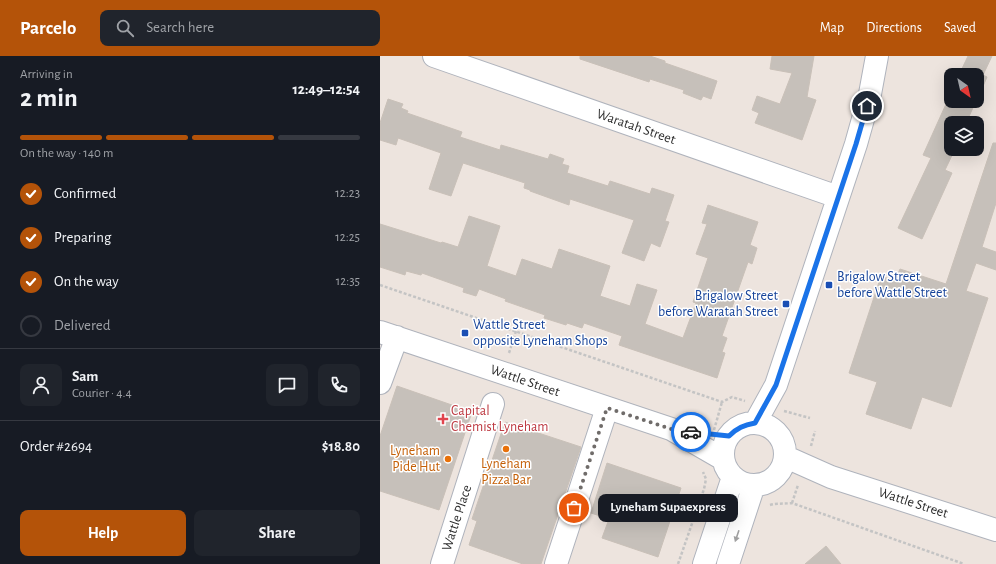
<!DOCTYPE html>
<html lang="en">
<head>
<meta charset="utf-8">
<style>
  :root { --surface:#171b24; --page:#20242c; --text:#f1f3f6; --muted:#9ea1a6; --line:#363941; --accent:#b45309 }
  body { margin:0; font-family:"Alegreya Sans",sans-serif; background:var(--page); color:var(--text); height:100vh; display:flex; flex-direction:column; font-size:15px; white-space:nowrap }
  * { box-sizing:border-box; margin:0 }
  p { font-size:13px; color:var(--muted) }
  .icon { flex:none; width:22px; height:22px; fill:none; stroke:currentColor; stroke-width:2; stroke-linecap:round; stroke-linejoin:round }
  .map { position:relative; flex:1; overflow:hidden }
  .details { display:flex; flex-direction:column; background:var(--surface); width:380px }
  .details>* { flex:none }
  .needle { width:26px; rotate:146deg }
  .controls { position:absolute; left:564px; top:12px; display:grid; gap:8px }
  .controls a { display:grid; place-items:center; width:40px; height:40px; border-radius:8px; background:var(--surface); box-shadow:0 4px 16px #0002; font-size:20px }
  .pin { position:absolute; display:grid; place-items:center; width:34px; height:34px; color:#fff; margin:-17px; border:2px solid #fff; border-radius:50%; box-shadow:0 1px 4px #0007 }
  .courier { position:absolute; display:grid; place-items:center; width:40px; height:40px; margin:-20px; border:3px solid #1a73e8; border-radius:50%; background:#fff; color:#222; box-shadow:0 1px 5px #0007 }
  .bubble { position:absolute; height:28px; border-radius:8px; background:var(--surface); box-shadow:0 4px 16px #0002; font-size:13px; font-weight:600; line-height:28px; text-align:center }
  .head em { font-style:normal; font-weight:600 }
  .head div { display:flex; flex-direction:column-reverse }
  .head { display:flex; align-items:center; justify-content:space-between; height:68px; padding:0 20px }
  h1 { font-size:26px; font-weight:600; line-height:30px }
  .bar { display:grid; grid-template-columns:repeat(4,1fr); gap:6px 4px; align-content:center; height:48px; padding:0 20px }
  .bar i { height:5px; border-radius:3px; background:var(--line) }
  .bar .selected { background:var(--accent) }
  .bar p { grid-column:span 4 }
  .line { display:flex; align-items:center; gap:10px; padding:0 20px; border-top:1px solid var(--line) }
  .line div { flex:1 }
  .round { display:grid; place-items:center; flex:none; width:42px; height:42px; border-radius:8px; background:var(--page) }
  ol { padding:0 20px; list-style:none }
  li { display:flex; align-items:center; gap:12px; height:44px }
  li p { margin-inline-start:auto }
  li .icon { padding:4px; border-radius:50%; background:var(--accent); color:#fff; stroke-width:4 }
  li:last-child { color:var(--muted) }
  li i { width:22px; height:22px; border:2px solid var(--line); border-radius:50% }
  .button { display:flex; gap:8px; margin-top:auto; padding:8px 20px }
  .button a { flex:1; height:46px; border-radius:8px; background:var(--accent); color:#fff; font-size:16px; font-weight:600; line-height:46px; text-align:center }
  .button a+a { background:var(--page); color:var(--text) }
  header { display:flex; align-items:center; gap:24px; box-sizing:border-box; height:56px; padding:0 20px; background:var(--accent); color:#fff }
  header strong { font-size:19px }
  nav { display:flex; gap:22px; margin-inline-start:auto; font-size:14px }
  .search { width:280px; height:36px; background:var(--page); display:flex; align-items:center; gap:10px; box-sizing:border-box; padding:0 14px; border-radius:8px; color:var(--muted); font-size:15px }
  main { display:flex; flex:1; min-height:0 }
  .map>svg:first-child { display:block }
  .building { fill:#c6c0ba; stroke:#c9c0b8 }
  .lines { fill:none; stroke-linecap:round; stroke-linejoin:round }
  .minor-casing { stroke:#afb3bc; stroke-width:24 }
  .path { stroke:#c4c4c4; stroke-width:2.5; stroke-dasharray:3 2; stroke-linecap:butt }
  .minor { stroke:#fff; stroke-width:22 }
  .oneway { fill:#a0a0a0 }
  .done { stroke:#706c6a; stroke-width:4; stroke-dasharray:0 7.2 }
  .route { stroke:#1a73e8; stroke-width:5 }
  .transit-dot { fill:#1a4fb4; stroke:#fff; stroke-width:1.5 }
  .health-dot { fill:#e0444e; stroke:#fff; stroke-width:1.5 }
  .food-dot { fill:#e8710a; stroke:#fff; stroke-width:1.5 }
  .labels { text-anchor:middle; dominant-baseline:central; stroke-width:3; stroke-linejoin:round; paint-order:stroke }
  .street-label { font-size:14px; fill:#2c2c2c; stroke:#fff }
  .transit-label { font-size:14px; fill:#164399; stroke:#fff; text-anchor:start }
  .health-label { font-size:14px; fill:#be3a42; stroke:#fff; text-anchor:start }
  .food-label { font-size:14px; fill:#c56008; stroke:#fff; text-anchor:end }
</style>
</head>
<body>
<header>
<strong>Parcelo</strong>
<div class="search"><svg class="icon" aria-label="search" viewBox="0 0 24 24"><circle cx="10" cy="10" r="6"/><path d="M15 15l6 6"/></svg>Search here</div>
<nav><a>Map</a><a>Directions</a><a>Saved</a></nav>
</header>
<main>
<section class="details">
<div class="head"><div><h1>2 min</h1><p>Arriving in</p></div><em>12:49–12:54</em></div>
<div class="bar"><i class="selected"></i><i class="selected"></i><i class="selected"></i><i></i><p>On the way · 140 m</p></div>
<ol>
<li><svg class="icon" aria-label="check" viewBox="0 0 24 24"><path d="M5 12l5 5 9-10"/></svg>Confirmed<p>12:23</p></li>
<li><svg class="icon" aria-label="check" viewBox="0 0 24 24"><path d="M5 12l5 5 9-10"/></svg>Preparing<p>12:25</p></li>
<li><svg class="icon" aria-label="check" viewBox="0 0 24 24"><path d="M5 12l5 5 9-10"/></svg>On the way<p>12:35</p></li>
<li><i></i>Delivered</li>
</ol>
<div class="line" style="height:72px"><a class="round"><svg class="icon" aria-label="person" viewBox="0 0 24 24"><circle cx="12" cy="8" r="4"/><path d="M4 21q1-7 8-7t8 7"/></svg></a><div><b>Sam</b><p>Courier · 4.4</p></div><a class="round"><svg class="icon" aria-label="chat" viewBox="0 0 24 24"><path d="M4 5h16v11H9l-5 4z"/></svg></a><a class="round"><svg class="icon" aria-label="phone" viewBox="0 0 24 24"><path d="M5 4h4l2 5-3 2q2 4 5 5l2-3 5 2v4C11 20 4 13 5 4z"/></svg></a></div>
<div class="line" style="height:52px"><div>Order #2694</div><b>$18.80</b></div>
<div class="button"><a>Help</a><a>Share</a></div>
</section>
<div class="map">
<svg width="616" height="508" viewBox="0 0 616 508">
  <rect width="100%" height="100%" fill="#ede4de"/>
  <path class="building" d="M200 0H270L285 5V7L337 25 331 43 323 40 321 44 303 37 304 34 270 23 269 26 200 3Z
    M392 0H434L427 41 436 44 422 84 375 67 379 57 372 54 377 40 400 48 412 17 390 13Z
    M588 0H612L603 19 607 21 597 44V19H579Z
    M571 37V45H596L586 67H571V93H575L565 114 572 117 542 183 518 172 551 102 543 99Z
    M8 43 23 48 21 52 28 55 27 57 82 76 80 81 120 94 121 89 168 103 170 98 184 103 182 108 189 110 187 117 228 130 230 125 270 138 272 132 294 139 285 165 289 166 280 191 271 187 264 205 242 197 254 164 190 143 189 149 150 135V134L144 132 145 127 83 107 71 140 49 133 61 97 18 82 16 89 0 84V67Z
    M613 87H616V147L602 191 616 196V214L596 207 586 235 608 242 571 351 542 341 531 373 486 358 497 326 469 317 501 220 515 225 520 213 566 228Z
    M328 149 378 166 370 189 377 192 372 208 368 206 342 280 347 282 342 296 345 297 337 322 239 289 242 280 204 267 202 272 187 267 186 269 164 262 165 259 125 245 126 243 99 233 96 240 83 236 84 232 42 217 41 219 26 215 25 219 0 211V168L61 187 62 186 78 191 89 160 120 170 107 210 136 220 142 203 172 213 179 193 230 210 220 240 250 250 257 228 277 234 265 268 303 282 316 247 313 246 328 202 316 198 327 168 322 167Z
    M17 330 92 356 59 454 0 435V380Z
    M125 366 201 391 161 508H143L89 489 97 465 92 463Z
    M227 407 301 432 278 501 222 482 229 463 211 457Z
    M446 490 461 508H425Z"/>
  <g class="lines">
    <defs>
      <path id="minor" d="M54 0 458 141
        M0 276 291 373 343 403
        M0 327 17 281
        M343 398a31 31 0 1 1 62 0a31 31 0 1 1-62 0Z
        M375 367 396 329 476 88 490 38 497 0
        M406 401 451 421 616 474
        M62 508 113 348
        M176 508 227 352
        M324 508 353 421
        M348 508 374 429"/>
    </defs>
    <use href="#minor" class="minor-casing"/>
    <path class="path" d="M0 229 342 346 352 341 365 345
      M129 297 136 275
      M404 355 430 362
      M334 374 342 346
      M431 390 435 375
      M412 447 418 429
      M390 449C397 447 404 448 412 447L584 508
      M298 508 324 433 326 423 323 416"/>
    <use href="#minor" class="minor"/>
  </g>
  <defs><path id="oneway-solid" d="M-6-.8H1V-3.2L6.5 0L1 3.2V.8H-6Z"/></defs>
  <use class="oneway" href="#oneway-solid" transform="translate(357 480) rotate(109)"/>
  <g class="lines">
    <path class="done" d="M194 452 227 352 291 373 311 376"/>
    <path class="route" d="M311 376 349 380C357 372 364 369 375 367L396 329 476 88 487 50"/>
  </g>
  <g class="transit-dot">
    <rect x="445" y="225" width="8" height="8" rx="2"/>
    <rect x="402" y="244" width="8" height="8" rx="2"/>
    <rect x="81" y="273" width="8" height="8" rx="2"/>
  </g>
  <path class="health-dot" d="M61 357h4v4h4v4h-4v4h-4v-4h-4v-4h4z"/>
  <g class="food-dot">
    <circle cx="126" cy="393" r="4"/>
    <circle cx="68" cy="403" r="4"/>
  </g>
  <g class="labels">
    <g class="street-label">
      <text transform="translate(256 71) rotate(19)">Waratah Street</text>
      <text transform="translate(145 325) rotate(19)">Wattle Street</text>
      <text transform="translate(533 447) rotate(18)">Wattle Street</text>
      <text transform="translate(77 462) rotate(-72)">Wattle Place</text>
    </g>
    <g class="transit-label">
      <text x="457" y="221">Brigalow Street<tspan x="457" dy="16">before Wattle Street</tspan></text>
      <text x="398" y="240" text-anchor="end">Brigalow Street<tspan x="398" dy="16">before Waratah Street</tspan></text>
      <text x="93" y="269">Wattle Street<tspan x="93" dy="16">opposite Lyneham Shops</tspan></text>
    </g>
    <g class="health-label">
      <text x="71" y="355">Capital<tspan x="71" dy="16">Chemist Lyneham</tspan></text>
    </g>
    <g class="food-label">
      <text x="60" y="395">Lyneham<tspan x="60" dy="16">Pide Hut</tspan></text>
      <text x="126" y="408" text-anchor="middle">Lyneham<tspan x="126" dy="16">Pizza Bar</tspan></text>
    </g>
  </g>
</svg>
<div class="controls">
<a><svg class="needle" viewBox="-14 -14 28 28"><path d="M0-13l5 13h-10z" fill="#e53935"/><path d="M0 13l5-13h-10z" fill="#9ea1a6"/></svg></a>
<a><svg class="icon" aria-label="layers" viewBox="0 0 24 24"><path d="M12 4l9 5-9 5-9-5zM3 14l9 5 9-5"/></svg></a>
</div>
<div class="pin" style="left:194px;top:452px;background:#ea580c"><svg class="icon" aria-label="bag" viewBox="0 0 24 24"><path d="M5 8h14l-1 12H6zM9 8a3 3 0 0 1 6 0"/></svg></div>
<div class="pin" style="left:487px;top:50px;background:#1f2937"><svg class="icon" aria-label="home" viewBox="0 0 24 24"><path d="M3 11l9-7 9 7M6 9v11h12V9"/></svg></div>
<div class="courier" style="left:311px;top:376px"><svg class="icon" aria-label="car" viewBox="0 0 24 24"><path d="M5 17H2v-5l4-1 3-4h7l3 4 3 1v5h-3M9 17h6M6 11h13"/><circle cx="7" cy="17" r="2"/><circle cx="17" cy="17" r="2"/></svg></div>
<div class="bubble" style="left:218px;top:438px;width:140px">Lyneham Supaexpress</div>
</div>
</main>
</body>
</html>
